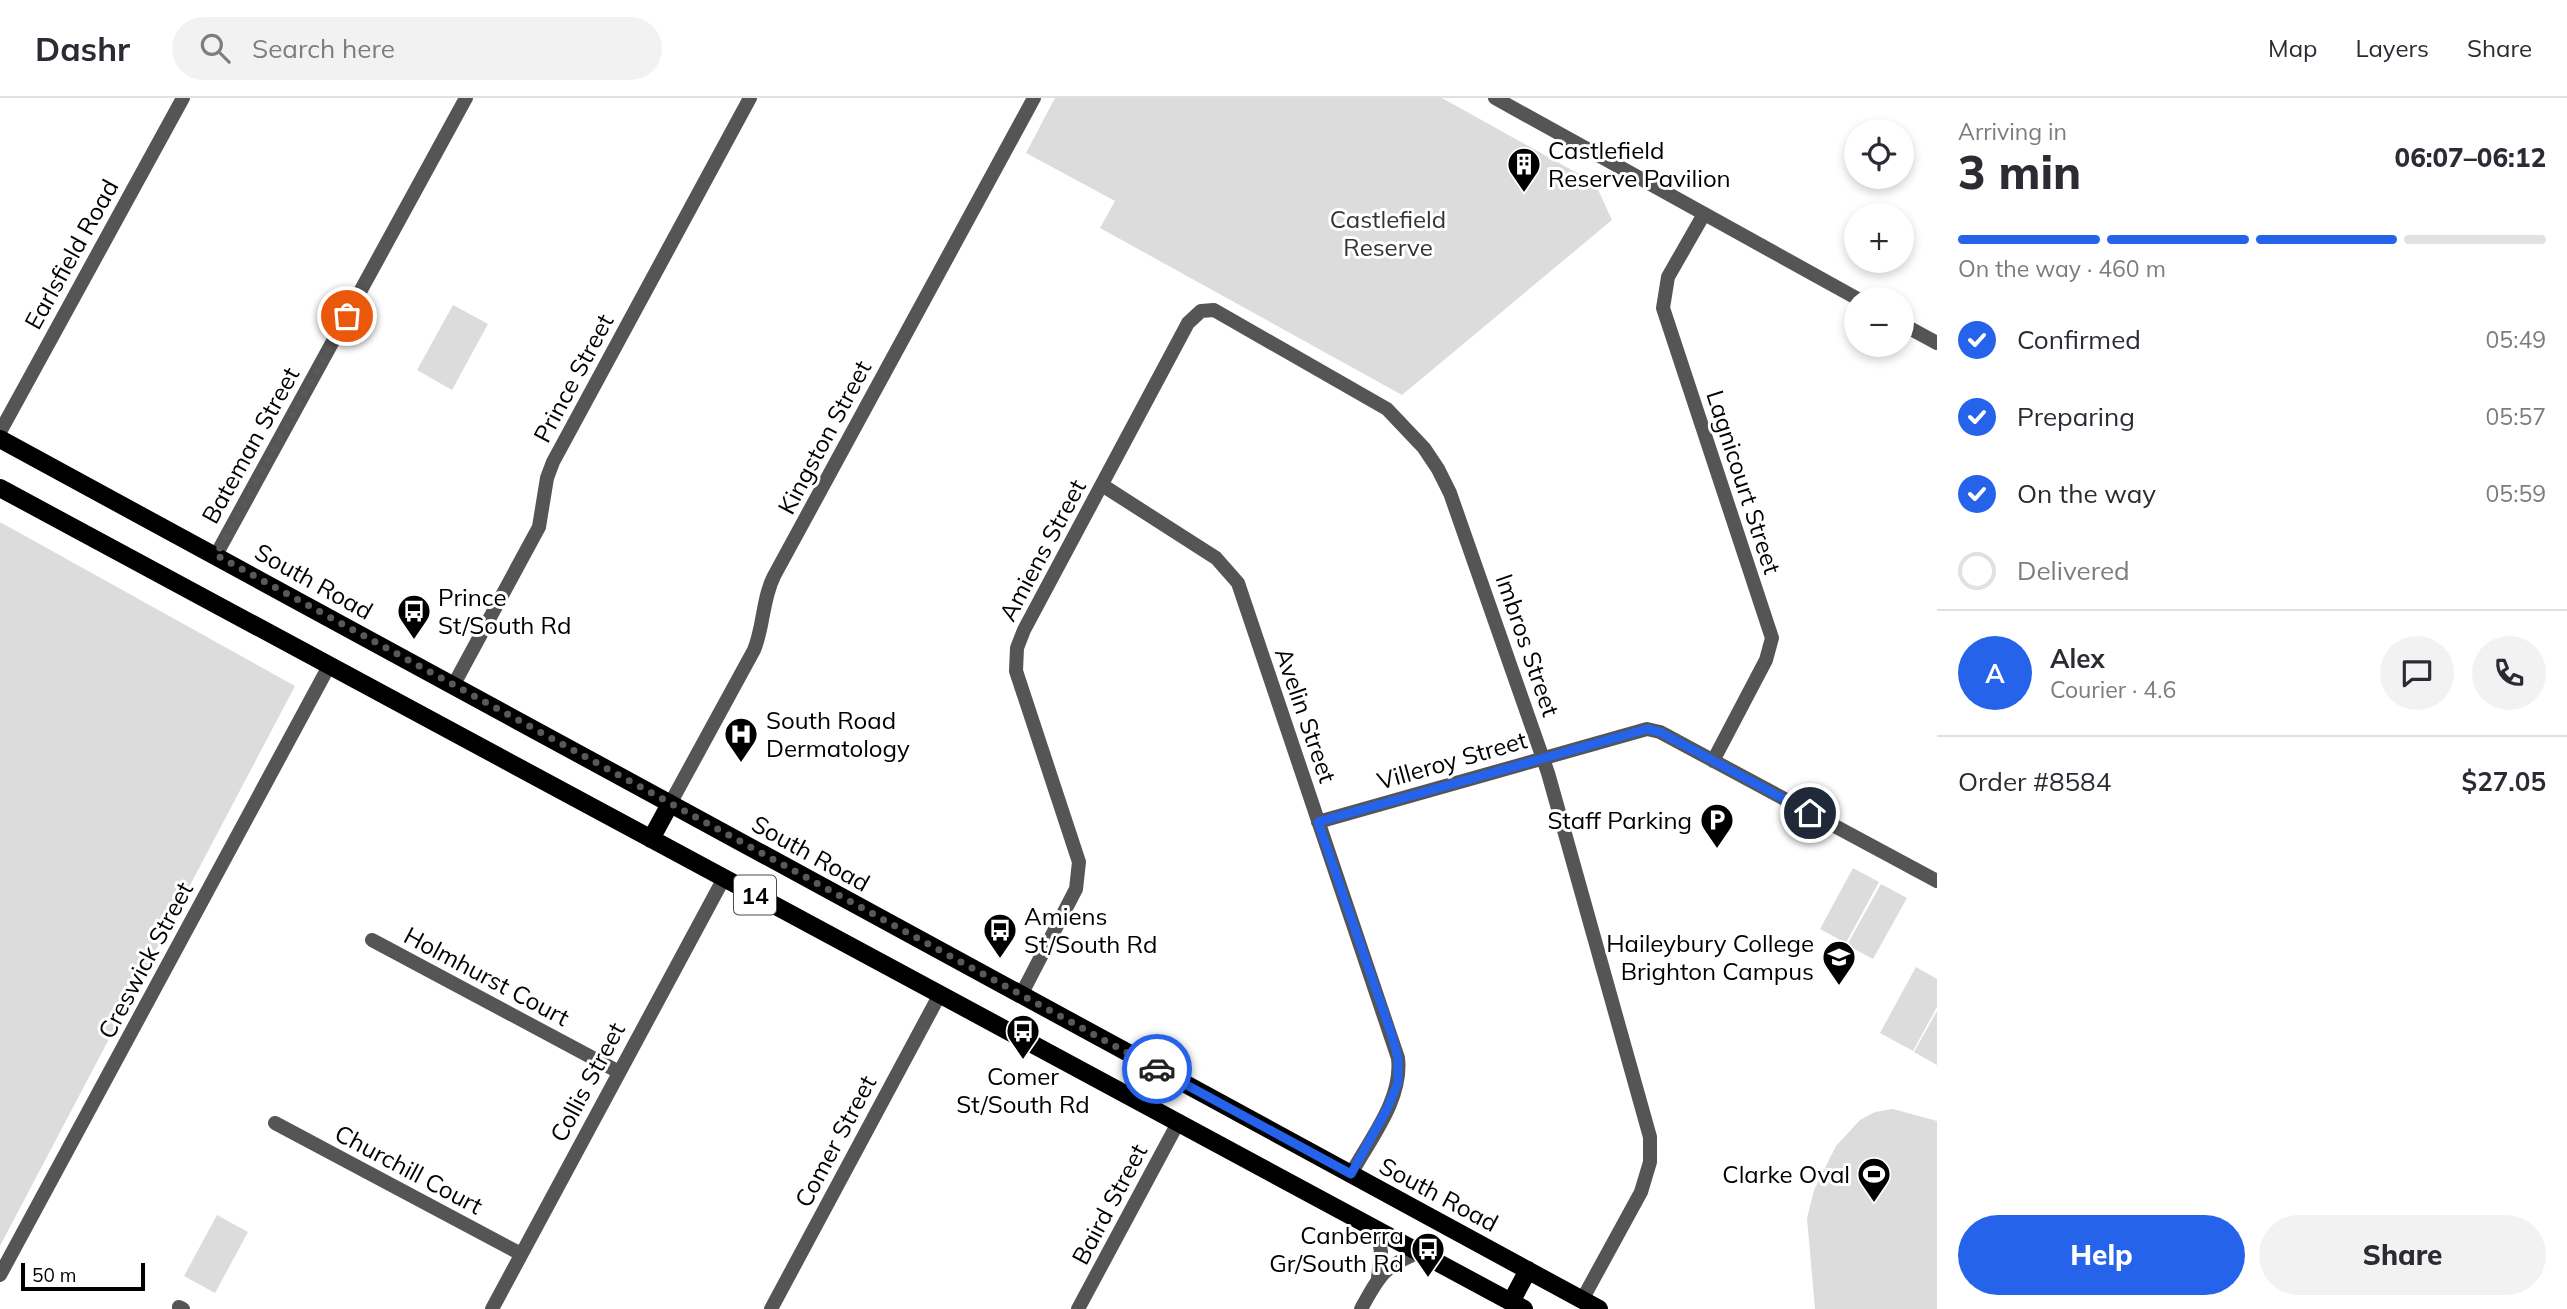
<!DOCTYPE html>
<html lang="en">
<head>
<meta charset="utf-8">
<style>
  :root { --surface:#fff; --page:#f2f2f3; --text:#2b2b33; --muted:#7c7c81; --line:#e1e1e2; --accent:#2563eb }
  body { margin:0; font-family:Mulish,sans-serif; background:var(--page); color:var(--text); height:100vh; display:flex; flex-direction:column; font-size:26px; white-space:nowrap }
  * { box-sizing:border-box; margin:0 }
  p { font-size:23px; color:var(--muted) }
  .icon { flex:none; width:38px; height:38px; fill:none; stroke:currentColor; stroke-width:2; stroke-linecap:round; stroke-linejoin:round }
  .map { position:relative; flex:1; overflow:hidden }
  .drawer { display:flex; flex-direction:column; background:var(--surface); width:630px }
  .drawer>* { flex:none }
  .fabs { position:absolute; left:1844px; top:21px; display:grid; gap:14px }
  .fabs a { display:grid; place-items:center; width:70px; height:70px; border-radius:50%; background:var(--surface); box-shadow:0 4px 10px #0003; font-size:35px }
  .scale { position:absolute; left:21px; bottom:18px; width:124px; box-sizing:border-box; padding-left:7px; border:4px solid #000; border-top:0; font-size:19px; line-height:24px; white-space:nowrap; color:#000; -webkit-text-stroke:5px #fff; paint-order:stroke }
  .pin { position:absolute; display:grid; place-items:center; width:60px; height:60px; color:#fff; margin:-30px; border:4px solid #fff; border-radius:50%; box-shadow:0 2px 7px #0007 }
  .courier { position:absolute; display:grid; place-items:center; width:70px; height:70px; margin:-35px; border:5px solid #2563eb; border-radius:50%; background:#fff; color:#222; box-shadow:0 2px 9px #0007 }
  .summary em { font-style:normal; font-weight:800 }
  .summary div { display:flex; flex-direction:column-reverse }
  .summary { display:flex; align-items:center; justify-content:space-between; height:119px; padding:0 21px }
  h1 { font-size:46px; font-weight:800; line-height:52px }
  .bar { display:grid; grid-template-columns:repeat(4,1fr); gap:10px 7px; align-content:center; height:84px; padding:0 21px }
  .bar i { height:9px; border-radius:5px; background:var(--line) }
  .bar .on { background:var(--accent) }
  .bar p { grid-column:span 4 }
  .line { display:flex; align-items:center; gap:18px; padding:0 21px; border-top:2px solid var(--line) }
  .line div { flex:1 }
  .round { display:grid; place-items:center; flex:none; width:74px; height:74px; border-radius:37px; background:var(--page) }
  ol { padding:0 21px; list-style:none }
  li { display:flex; align-items:center; gap:21px; height:77px }
  li p { margin-inline-start:auto }
  li .icon { padding:7px; border-radius:50%; background:var(--accent); color:#fff; stroke-width:4 }
  li:last-child { color:var(--muted) }
  li i { width:38px; height:38px; border:4px solid var(--line); border-radius:50% }
  .cta { display:flex; gap:14px; margin-top:auto; padding:14px 21px }
  .cta a { flex:1; height:80px; border-radius:42px; background:var(--accent); color:#fff; font-size:28px; font-weight:800; line-height:80px; text-align:center }
  .cta a+a { background:var(--page); color:var(--text) }
  header { display:flex; align-items:center; gap:42px; box-sizing:border-box; height:98px; padding:0 35px; background:var(--surface); border-bottom:2px solid var(--line) }
  header strong { font-size:33px }
  nav { display:flex; gap:38px; margin-inline-start:auto; font-size:24px }
  .search { width:490px; height:63px; background:var(--page); display:flex; align-items:center; gap:18px; box-sizing:border-box; padding:0 24px; border-radius:38px; color:var(--muted); font-size:26px }
  main { display:flex; flex:1; min-height:0 }
  .map>svg:first-child { display:block }
  .green { fill:#dcdcdc }
  .lines { fill:none; stroke-linecap:round; stroke-linejoin:round }
  .minor { stroke:#555; stroke-width:14 }
  .tertiary { stroke:#555; stroke-width:14 }
  .primary { stroke:#000; stroke-width:18 }
  .done { stroke:#595959; stroke-width:7; stroke-dasharray:0 12.6 }
  .route { stroke:#2563eb; stroke-width:9 }
  .labels { text-anchor:middle; dominant-baseline:central; stroke-width:6; stroke-linejoin:round; paint-order:stroke }
  .shield { fill:#fff; stroke:#4c4c4c; stroke-width:2 }
  .shield-label { font-size:23px; font-weight:bold; fill:#000 }
  .poi-label { font-size:24px; fill:#000; stroke:#fff; text-anchor:start }
  .park-label { font-size:24px; fill:#333; stroke:#fff }
  .street-label { font-size:24px; fill:#000; stroke:#fff }
</style>
</head>
<body>
<header>
<strong>Dashr</strong>
<div class="search"><svg class="icon" aria-label="search" viewBox="0 0 24 24"><circle cx="10" cy="10" r="6"/><path d="M15 15l6 6"/></svg>Search here</div>
<nav><a>Map</a><a>Layers</a><a>Share</a></nav>
</header>
<main>
<div class="map">
<svg width="1937" height="1211" viewBox="0 0 1937 1211">
  <rect width="100%" height="100%" fill="#fff"/>
  <path class="green" d="M1055 0H1442L1595 85 1612 122 1402 297 1100 130 1115 103 1026 55Z
    M453 207 488 226 452 292 417 272Z
    M0 424 295 588 0 1148Z
    M1853 770 1879 784 1846 845 1820 831Z
    M1881 786 1907 800 1873 861 1847 847Z
    M1916 869 1937 881V909L1913 953 1880 935Z
    M1937 913V967L1914 954Z
    M1893 1011 1937 1023V1211H1815L1807 1120 1814 1092 1836 1048 1860 1022 1875 1014Z
    M217 1117 248 1134 215 1195 184 1178Z"/>
  <g class="lines">
    <path class="minor" d="M1704 116 1668 179 1663 210 1772 540 1766 562 1713 663
      M0 334 183 0
      M1102 387 1216 460 1238 485 1398 960C1403 1001 1370 1041 1351 1076
      M216 457 466 0
      M453 588 539 429 547 380 553 364 750 0
      M670 706 754 552C764 528 762 502 774 478L1034 0
      M1318 724 1647 631 1660 634 1937 783
      M372 842 619 974
      M1021 897 1076 791 1079 764 1016 573 1017 550 1024 532 1188 225 1201 213 1214 212 1387 311 1424 350 1438 371 1450 395 1548 675 1650 1039V1064L1641 1094 1582 1202
      M275 1025 521 1156
      M1377 1130 1381 1154 1378 1180
      M0 1177 329 568
      M179 1209 183 1211
      M492 1211 724 780
      M771 1211 940 896
      M1078 1211 1179 1023
      M1361 1211C1379 1178 1384 1168 1420 1154"/>
    <path class="tertiary" d="M1495 0 1858 201
      M1902 226 1937 245"/>
    <path class="primary" d="M0 341 1599 1211
      M0 390 1524 1211
      M651 741 670 706
      M1511 1204 1528 1172"/>
  </g>
  <g class="lines">
    <path class="done" d="M347 218 216 457 1157 971"/>
    <path class="route" d="M1157 971 1351 1076 1388 1009 1398 984V960L1393 941 1318 724 1647 631 1660 634 1810 715"/>
  </g>
  <defs>
    <symbol id="building-pin" viewBox="-11 -11 22 30"><path d="M0 17L-7.5 6A9.5 9.5 0 1 1 7.5 6Z" fill="#000" stroke="#fff"/><path d="M-4-6H4V6H1V3H-1V6H-4ZM-2.5-4.3h1.7v1.8h-1.7ZM.8-4.3h1.7v1.8H.8ZM-2.5-1h1.7V.8h-1.7ZM.8-1h1.7V.8H.8Z" fill="#fff"/></symbol>
    <symbol id="bus-pin" viewBox="-11 -11 22 30"><path d="M0 17L-7.5 6A9.5 9.5 0 1 1 7.5 6Z" fill="#000" stroke="#fff"/><path d="M-5-6H5V4H4V6H2V4H-2V6H-4V4H-5ZM-3.5-4V0h7V-4ZM-3.5 1.2v1.5H-2V1.2ZM2 1.2v1.5H3.5V1.2Z" fill="#fff"/></symbol>
    <symbol id="hospital-pin" viewBox="-11 -11 22 30"><path d="M0 17L-7.5 6A9.5 9.5 0 1 1 7.5 6Z" fill="#000" stroke="#fff"/><path d="M-5-5h3v3.5h4V-5h3V5h-3V1.5h-4V5h-3Z" fill="#fff"/></symbol>
    <symbol id="parking-pin" viewBox="-11 -11 22 30"><path d="M0 17L-7.5 6A9.5 9.5 0 1 1 7.5 6Z" fill="#000" stroke="#fff"/><path d="M-3.5-5.5H1a3.5 3.5 0 0 1 0 7H-1V5.5H-3.5ZM-1-3.4V-.6H.8a1.4 1.4 0 0 0 0-2.8Z" fill="#fff"/></symbol>
    <symbol id="school-pin" viewBox="-11 -11 22 30"><path d="M0 17L-7.5 6A9.5 9.5 0 1 1 7.5 6Z" fill="#000" stroke="#fff"/><path d="M0-5L7-2L0 1L-7-2ZM-4 1L0 2.5L4 1V4Q0 6-4 4Z" fill="#fff"/></symbol>
    <symbol id="stadium-pin" viewBox="-11 -11 22 30"><path d="M0 17L-7.5 6A9.5 9.5 0 1 1 7.5 6Z" fill="#000" stroke="#fff"/><path d="M0-5a6.5 5 0 1 0 0 10a6.5 5 0 1 0 0-10ZM-3.5-1.8h7v3.6h-7Z" fill="#fff"/></symbol>
  </defs>
  <g fill-rule="evenodd">
    <use href="#building-pin" x="1505" y="47" width="38" height="52"/>
    <use href="#bus-pin" x="395" y="494" width="38" height="52"/>
    <use href="#hospital-pin" x="722" y="617" width="38" height="52"/>
    <use href="#parking-pin" x="1698" y="703" width="38" height="52"/>
    <use href="#bus-pin" x="981" y="813" width="38" height="52"/>
    <use href="#school-pin" x="1820" y="840" width="38" height="52"/>
    <use href="#bus-pin" x="1004" y="914" width="38" height="52"/>
    <use href="#stadium-pin" x="1855" y="1057" width="38" height="52"/>
    <use href="#bus-pin" x="1409" y="1132" width="38" height="52"/>
  </g>
  <g class="labels">
    <rect class="shield" x="734" y="777.5" width="42" height="39" rx="5"/>
    <g class="shield-label">
      <text x="755" y="797">14</text>
    </g>
    <g class="poi-label">
      <text x="1548" y="52">Castlefield<tspan x="1548" dy="28">Reserve Pavilion</tspan></text>
      <text x="438" y="499">Prince<tspan x="438" dy="28">St/South Rd</tspan></text>
      <text x="766" y="622">South Road<tspan x="766" dy="28">Dermatology</tspan></text>
      <text x="1692" y="722" text-anchor="end">Staff Parking</text>
      <text x="1024" y="818">Amiens<tspan x="1024" dy="28">St/South Rd</tspan></text>
      <text x="1814" y="845" text-anchor="end">Haileybury College<tspan x="1814" dy="28">Brighton Campus</tspan></text>
      <text x="1023" y="978" text-anchor="middle">Comer<tspan x="1023" dy="28">St/South Rd</tspan></text>
      <text x="1850" y="1076" text-anchor="end">Clarke Oval</text>
      <text x="1404" y="1137" text-anchor="end">Canberra<tspan x="1404" dy="28">Gr/South Rd</tspan></text>
    </g>
    <g class="park-label">
      <text x="1388" y="121">Castlefield<tspan x="1388" dy="28">Reserve</tspan></text>
    </g>
    <g class="street-label">
      <text transform="translate(71 156) rotate(-61)">Earlsfield Road</text>
      <text transform="translate(573 280) rotate(-62)">Prince Street</text>
      <text transform="translate(824 339) rotate(-62)">Kingston Street</text>
      <text transform="translate(250 347) rotate(-61)">Bateman Street</text>
      <text transform="translate(1744 384) rotate(72)">Lagnicourt Street</text>
      <text transform="translate(1042 452) rotate(-62)">Amiens Street</text>
      <text transform="translate(314 483) rotate(29)">South Road</text>
      <text transform="translate(1528 547) rotate(71)">Imbros Street</text>
      <text transform="translate(1306 617) rotate(71)">Avelin Street</text>
      <text transform="translate(1452 662) rotate(-16)">Villeroy Street</text>
      <text transform="translate(811 755) rotate(29)">South Road</text>
      <text transform="translate(145 862) rotate(-62)">Creswick Street</text>
      <text transform="translate(487 878) rotate(28)">Holmhurst Court</text>
      <text transform="translate(587 984) rotate(-62)">Collis Street</text>
      <text transform="translate(835 1043) rotate(-62)">Comer Street</text>
      <text transform="translate(409 1071) rotate(28)">Churchill Court</text>
      <text transform="translate(1439 1096) rotate(28)">South Road</text>
      <text transform="translate(1109 1106) rotate(-62)">Baird Street</text>
    </g>
  </g>
</svg>
<div class="fabs">
<a><svg class="icon" aria-label="locate" viewBox="0 0 24 24"><circle cx="12" cy="12" r="6"/><path d="M12 2v4M12 18v4M2 12h4M18 12h4"/></svg></a>
<a>+</a>
<a>−</a>
</div>
<div class="scale">50 m</div>
<div class="pin" style="left:347px;top:218px;background:#ea580c"><svg class="icon" aria-label="bag" viewBox="0 0 24 24"><path d="M5 8h14l-1 12H6zM9 8a3 3 0 0 1 6 0"/></svg></div>
<div class="pin" style="left:1810px;top:715px;background:#1f2937"><svg class="icon" aria-label="home" viewBox="0 0 24 24"><path d="M3 11l9-7 9 7M6 9v11h12V9"/></svg></div>
<div class="courier" style="left:1157px;top:971px"><svg class="icon" aria-label="car" viewBox="0 0 24 24"><path d="M5 17H2v-5l4-1 3-4h7l3 4 3 1v5h-3M9 17h6M6 11h13"/><circle cx="7" cy="17" r="2"/><circle cx="17" cy="17" r="2"/></svg></div>
</div>
<section class="drawer">
<div class="summary"><div><h1>3 min</h1><p>Arriving in</p></div><em>06:07–06:12</em></div>
<div class="bar"><i class="on"></i><i class="on"></i><i class="on"></i><i></i><p>On the way · 460 m</p></div>
<ol>
<li><svg class="icon" aria-label="check" viewBox="0 0 24 24"><path d="M5 12l5 5 9-10"/></svg>Confirmed<p>05:49</p></li>
<li><svg class="icon" aria-label="check" viewBox="0 0 24 24"><path d="M5 12l5 5 9-10"/></svg>Preparing<p>05:57</p></li>
<li><svg class="icon" aria-label="check" viewBox="0 0 24 24"><path d="M5 12l5 5 9-10"/></svg>On the way<p>05:59</p></li>
<li><i></i>Delivered</li>
</ol>
<div class="line" style="height:126px"><b class="round" style="background:var(--accent);color:#fff">A</b><div><b>Alex</b><p>Courier · 4.6</p></div><a class="round"><svg class="icon" aria-label="chat" viewBox="0 0 24 24"><path d="M4 5h16v11H9l-5 4z"/></svg></a><a class="round"><svg class="icon" aria-label="phone" viewBox="0 0 24 24"><path d="M5 4h4l2 5-3 2q2 4 5 5l2-3 5 2v4C11 20 4 13 5 4z"/></svg></a></div>
<div class="line" style="height:91px"><div>Order #8584</div><b>$27.05</b></div>
<div class="cta"><a>Help</a><a>Share</a></div>
</section>
</main>
</body>
</html>
